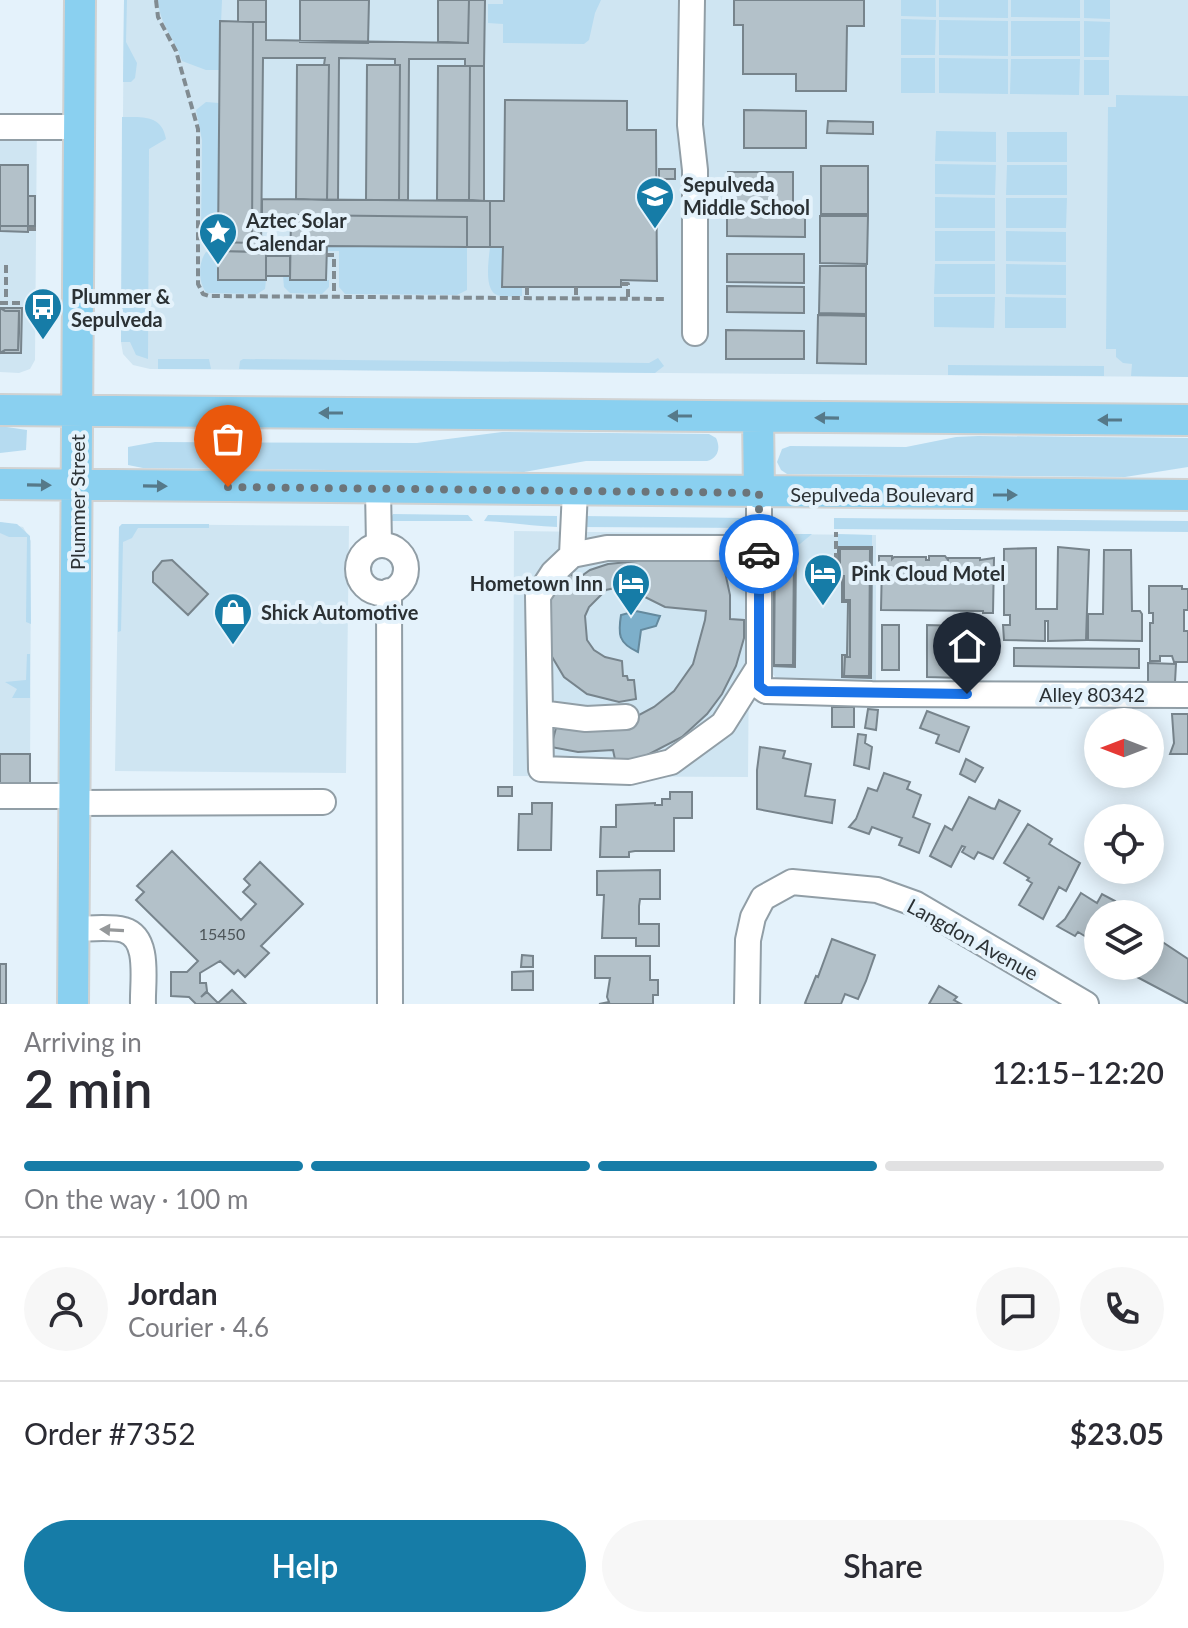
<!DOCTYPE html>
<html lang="en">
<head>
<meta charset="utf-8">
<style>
  :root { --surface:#fff; --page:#f7f7f7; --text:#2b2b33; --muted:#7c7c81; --line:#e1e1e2; --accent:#167ca7 }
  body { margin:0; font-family:Lato,sans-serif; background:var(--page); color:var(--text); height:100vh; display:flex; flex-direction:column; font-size:30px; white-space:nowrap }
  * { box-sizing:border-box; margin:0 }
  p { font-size:26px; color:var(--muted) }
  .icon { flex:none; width:44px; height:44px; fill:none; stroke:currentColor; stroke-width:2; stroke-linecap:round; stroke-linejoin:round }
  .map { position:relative; height:1004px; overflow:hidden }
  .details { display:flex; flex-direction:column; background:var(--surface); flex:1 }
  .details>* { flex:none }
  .needle { width:52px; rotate:270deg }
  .controls { position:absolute; left:1084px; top:708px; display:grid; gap:16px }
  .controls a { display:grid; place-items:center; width:80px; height:80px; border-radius:50%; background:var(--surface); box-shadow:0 4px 20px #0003; font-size:40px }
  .pin { position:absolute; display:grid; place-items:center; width:68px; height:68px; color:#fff; margin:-82px -34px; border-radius:50% 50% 50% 0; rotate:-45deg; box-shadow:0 0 8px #0007 }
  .pin .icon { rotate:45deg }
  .courier { position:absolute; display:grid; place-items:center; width:80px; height:80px; margin:-40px; border:6px solid #1a73e8; border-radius:50%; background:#fff; color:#222; box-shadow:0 2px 10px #0007 }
  .summary em { font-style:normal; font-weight:600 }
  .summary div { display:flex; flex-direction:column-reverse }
  .summary { display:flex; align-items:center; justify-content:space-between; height:136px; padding:0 24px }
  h1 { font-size:52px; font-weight:600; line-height:60px }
  .bar { display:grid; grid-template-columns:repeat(4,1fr); gap:12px 8px; align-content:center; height:96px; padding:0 24px }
  .bar i { height:10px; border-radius:6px; background:var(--line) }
  .bar .on { background:var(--accent) }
  .bar p { grid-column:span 4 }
  .line { display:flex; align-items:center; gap:20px; padding:0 24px; border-top:2px solid var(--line) }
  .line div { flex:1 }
  .round { display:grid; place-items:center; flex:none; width:84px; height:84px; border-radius:42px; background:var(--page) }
  .action { display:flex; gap:16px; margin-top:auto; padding:16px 24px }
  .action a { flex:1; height:92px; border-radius:48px; background:var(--accent); color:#fff; font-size:32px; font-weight:600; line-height:92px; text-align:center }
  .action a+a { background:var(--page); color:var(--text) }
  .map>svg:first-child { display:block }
  .built { fill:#cfe5f2 }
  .green { fill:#b6dbf0 }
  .water { fill:#7dafca; stroke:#64899d; stroke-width:2 }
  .building { fill:#b3c1c9; stroke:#77848c; stroke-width:2; fill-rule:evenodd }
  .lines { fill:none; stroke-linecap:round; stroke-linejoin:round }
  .minor-casing { stroke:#919ea6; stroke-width:28 }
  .major-casing { stroke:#d0d2d2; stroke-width:34 }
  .path { stroke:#818b91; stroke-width:4; stroke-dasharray:8 4; stroke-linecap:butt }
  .minor { stroke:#fff; stroke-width:24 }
  .major { stroke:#8ad0f0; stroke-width:30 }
  .oneway { fill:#567989 }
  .oneway2 { fill:#95989a }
  .done { stroke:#6c757a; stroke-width:8; stroke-dasharray:0 14.4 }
  .route { stroke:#1a73e8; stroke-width:10 }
  .labels { text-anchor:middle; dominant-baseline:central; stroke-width:8; stroke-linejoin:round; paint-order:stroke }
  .number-label { font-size:16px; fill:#4d5559 }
  .poi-label { font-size:20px; font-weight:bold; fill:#2b3134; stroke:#e4f2fb; text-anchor:start }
  .street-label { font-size:20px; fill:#2b3134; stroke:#e4f2fb }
</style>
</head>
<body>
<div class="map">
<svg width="1188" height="1004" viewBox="0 0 1188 1004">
  <rect width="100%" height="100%" fill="#e4f2fb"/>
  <path class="built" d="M124 0H1188V377L150 369 133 365 123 354 121 342Z
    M0 115H37L35 360 30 369 19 373 0 372Z
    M0 522 23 527 31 541 30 785H0Z
    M122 524 349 526 346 773 115 771 119 527Z
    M514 531 750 534 748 777 513 776Z
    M771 534 876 535V681L778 680 770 671Z"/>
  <path class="green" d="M124 0H127L126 42 137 63 135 78 131 82H123Z
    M158 0H222L219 70H206L182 61C175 39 159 23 158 0Z
    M503 0H601L595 13 589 40 584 44 503 43V24L488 23V4H503Z
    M901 0H936V17L901 16Z
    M939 0H1008V18L939 17Z
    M1011 0H1080V18L1011 17Z
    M1084 0H1110V19L1084 18Z
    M901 19 936 20 935 55H901Z
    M939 20 1008 21V56L939 55Z
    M1011 21H1080V56H1011Z
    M1084 21 1110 22 1109 57H1084Z
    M901 58H935V93H901Z
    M939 58 1008 59V94L939 93Z
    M1011 59H1080L1079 95 1010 94Z
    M1084 60H1109V95H1084Z
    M1116 95 1188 96V377L1131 376 1132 364 1123 363 1116 357V349H1106L1108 107H1116Z
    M206 102 219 103 218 242H206L201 233 202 140 196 110Z
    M122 117C143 117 162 115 166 139L149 149 148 359 136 355 130 342H121Z
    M936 131 996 132V162L935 161Z
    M1007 132H1067V162H1007Z
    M935 164 996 165 995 195 935 194Z
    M1007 165H1067V195H1006Z
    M935 197 995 198V228H935Z
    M1006 198H1067L1066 228H1006Z
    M935 231H995V261H935Z
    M1006 231 1066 232V262L1006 261Z
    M327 246 467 247V290L457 295 345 294 339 287V251H326Z
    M490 247H503L502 286 522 287V296C515 296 501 298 495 294 484 286 489 258 490 247Z
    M218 251V280H266L265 289 257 294 207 293C198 284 198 262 206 252Z
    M935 264H995V294H934Z
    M1006 264 1066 265V295L1006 294Z
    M283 276H290L291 280H329V287L322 294 290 293 284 287Z
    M934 297H995L994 328 934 327Z
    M1005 297 1066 298V328H1005Z
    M658 358 664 366 655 373 239 369 240 361 243 359 649 363Z
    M158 359H209L211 369H158Z
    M948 365 1104 366V376L948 375Z
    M0 426 27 430 26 450 0 453Z
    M502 432 709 434 716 438C721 448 718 458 707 461H586L524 472 143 468 128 465V447L155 442 417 443Z
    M978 436 1188 438V467L1125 477 787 474 781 470 777 462 782 449 790 446 906 447 956 437Z
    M393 514 468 515 473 521H389Z
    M488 515 557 516V527C531 526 509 522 484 521Z
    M582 516 747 518 750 528 582 527Z
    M834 518 1188 521V532L834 529Z
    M0 522 17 524 30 536 31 624 26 622 27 537H9L0 533Z
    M122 524H209V528H138L132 538 123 542 121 631 118 632 119 527Z
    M771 534H812L794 549 774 665H770Z
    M838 534 872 535V549H840L838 568Z
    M27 654H30V698H12L17 689 5 682 26 680Z"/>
  <path class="water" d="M636 611 660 616 656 626 641 630 638 652C618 643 618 634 621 615Z"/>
  <path class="building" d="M238 0H266V22H238Z
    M300 0H369L368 43 300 42Z
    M438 0H469L468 43 438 42Z
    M469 0H485L484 66H465V59H409L408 200H399L400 65H395V59L339 58 338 200H327L329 65H324L325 58H263L261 252 218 251V242L252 243 253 22H266V40L468 43Z
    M734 0H864V26H847L846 91H796V74H743V25H734Z
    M220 21 253 22 252 243 218 242Z
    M297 65H329L327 200 296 199Z
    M367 65H400L399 200H366Z
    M438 66H470L469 200H437Z
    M470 66H484V201L469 200Z
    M505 100 627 101V130H656L657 281 621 280V287H502L503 247H490V201H504Z
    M744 110 806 111V148H744Z
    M828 121 873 122V134L827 133Z
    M0 165H28V226H0Z
    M821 166H868V214H821Z
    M659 169H675V179H659Z
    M728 172H793V204H728Z
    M28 196H35V226H28Z
    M262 199 490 201V247H467V217L291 215V218H262Z
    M727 210H805V237L727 236Z
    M291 215 467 217V247L327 246 326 280H290Z
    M820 216H868L867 264 820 263Z
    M0 226H28V232L0 231Z
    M218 251 266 252V280H218Z
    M727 254H804V283L727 282Z
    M266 256H290V276H266Z
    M820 266H866V314L819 313Z
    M727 286 804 287V313L727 312Z
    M0 308 5 311H19L18 350H5L0 353Z
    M2 308H22L21 353H2L5 350H18L19 333V311H5Z
    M818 315 866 316V364L817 363Z
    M726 330 804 331V359H726Z
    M773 546H796L795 667 772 666ZM775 548 794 549 793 665H774Z
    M838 547H872L871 678 842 677V655H847L848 602H842V578H838ZM840 549H870L869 676H844L845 657H850V600H844V576H840Z
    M1058 547 1089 550 1086 640 1048 641V621H1045V641L1004 640 1003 625H1010V615H1004V549L1036 548V609H1057Z
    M775 548 794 549 793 665H774Z
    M840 549H870L869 676H844L845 657H850V600H844V576H840Z
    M1104 550H1131L1132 611H1140L1142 614V641L1088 640V614H1103Z
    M708 554 722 558 730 595V619L744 620V638L736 666 722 694 707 714 682 737 634 762 616 764 613 750 578 752 551 747 557 724 628 721 654 707 674 691 693 664 705 620 706 611 665 607 631 590 615 588 606 590 589 607 585 616 587 640 594 650 605 657 622 661 623 676H627L628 680H634L636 699 619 702 587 694 564 677 548 650 546 605 567 569 576 580 590 570 608 564Z
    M879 556H892V559L894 557H926V560H929V556H945L948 560V558H980V560L994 558 993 613H983V611L881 610 882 562H879Z
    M172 560 208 594 188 615 153 582V572L162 561Z
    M1149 586H1182V589H1188V610H1184V631H1188V662H1174L1172 656H1160V661H1150V623H1153V613H1149Z
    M882 625H899V670H882Z
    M927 625 963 626 962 678 927 677Z
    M1014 648 1139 649V668L1014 666Z
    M1148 663 1176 664 1175 682H1148Z
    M832 707H854V727H832Z
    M868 709 878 710 876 730 865 728Z
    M927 711 969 727 959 752 936 743 939 735 920 728Z
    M1172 714H1188V754H1170L1174 743Z
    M858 734 866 735 865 743 872 747 869 769 854 765Z
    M760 747 785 751 783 758 811 764 805 796 835 800 832 823 757 809V770Z
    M0 754H30V785H0Z
    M966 759 983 768 975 782 960 774Z
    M884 773 910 782 907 789 921 795 913 817 930 824 919 853 899 845 902 838 872 827 869 834 849 827 856 819 868 788 877 791Z
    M498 787H512V796H498Z
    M670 792H692V818H674V851H635L629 852V857H600L601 827H616V805L655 803V805H662V799H670Z
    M969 797 991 808 995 809 999 800 1020 811 993 859 978 852 974 859 962 852 965 847 962 846 951 867 930 856 945 826 952 830Z
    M532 803H552L551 850H518L519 814H532Z
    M1028 824 1052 839 1049 844 1080 863 1066 891 1059 887 1043 919 1019 905 1032 883 1027 880 1029 878 1004 863Z
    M172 851 241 920 256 904 243 892 250 885 244 879 260 862 303 904 261 946 269 953 245 977 238 970 234 974 220 961 200 973V983H206L207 991 201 997 207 992 218 1003 232 990 246 1004H196L189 997 171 996V972H187L198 961 136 900 144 892 137 886Z
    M660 870V899H640L639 906V924H659V946H636V938H602L604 895H597V871Z
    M1081 893 1097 903 1102 894 1115 901 1110 910 1116 914H1098V944L1078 932 1075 936 1057 926 1065 919Z
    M832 939 875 955 866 981 858 999 845 994 841 1004H807L805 1003 816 976 818 977Z
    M1161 941 1188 959V1004L1137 977 1143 966H1150V959Z
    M522 955 533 956V967H521Z
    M595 956H650V980H658V995H653V1004H599L609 1002 607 997 610 978H595Z
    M0 964H6V1004H0Z
    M533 971V990H512V972Z
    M939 986 957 997 954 1000 961 1004H929Z"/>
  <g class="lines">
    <defs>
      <path id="minor" d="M692 0 690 125 695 170V333
        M0 127H79
        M378 489 379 545
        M759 493V686L766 691 872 694 1188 695
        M358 569a24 24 0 1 1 48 0a24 24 0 1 1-48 0Z
        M759 548H607L572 555 553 573 538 596 541 769 630 772 671 762 723 724 759 667
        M572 555 575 491
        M389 591 390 1004
        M540 713 586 719 626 717
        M0 796H75
        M75 803 323 802
        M73 929C89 929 109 926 124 930 151 938 142 983 143 1004
        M747 1004 748 940 753 917 763 898 792 882 877 890 916 904 1086 1004"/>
      <path id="major" d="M0 410 1188 420
        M758 417 759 493
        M0 484 1188 495
        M73 1004 80 0"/>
    </defs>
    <use href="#minor" class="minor-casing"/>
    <use href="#major" class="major-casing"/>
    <path class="path" d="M156 0 158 17 176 51 198 129V284L203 294 209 296 664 299
      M28 229H39
      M326 255H334V296
      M6 265V303
      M621 284H628V298
      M527 287V298
      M576 287V299
      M0 303H38
      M836 585V532"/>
    <use href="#minor" class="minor"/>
    <use href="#major" class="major"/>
  </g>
  <defs><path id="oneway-solid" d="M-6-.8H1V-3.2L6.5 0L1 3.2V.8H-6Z" transform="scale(2)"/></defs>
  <g class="oneway">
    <use href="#oneway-solid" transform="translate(331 413) rotate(-180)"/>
    <use href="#oneway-solid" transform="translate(680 416) rotate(-180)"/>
    <use href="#oneway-solid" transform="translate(827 418) rotate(-179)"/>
    <use href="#oneway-solid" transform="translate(1110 420) rotate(-180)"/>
    <use href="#oneway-solid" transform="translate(39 485) rotate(1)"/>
    <use href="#oneway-solid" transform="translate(155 486) rotate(1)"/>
    <use href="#oneway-solid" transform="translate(1005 495)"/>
  </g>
  <use class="oneway2" href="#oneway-solid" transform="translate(112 930) rotate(-177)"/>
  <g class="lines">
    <path class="done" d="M228 487 759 493V554"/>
    <path class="route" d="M759 554V686L766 691 967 694"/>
  </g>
  <defs>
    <symbol id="school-pin" viewBox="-11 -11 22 30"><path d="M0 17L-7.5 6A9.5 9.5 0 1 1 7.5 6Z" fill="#167ca7" stroke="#e4f2fb"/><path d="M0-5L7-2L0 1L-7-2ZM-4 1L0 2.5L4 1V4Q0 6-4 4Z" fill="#fff"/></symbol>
    <symbol id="sight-pin" viewBox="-11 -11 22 30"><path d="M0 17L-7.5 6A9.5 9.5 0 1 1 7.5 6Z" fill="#167ca7" stroke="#e4f2fb"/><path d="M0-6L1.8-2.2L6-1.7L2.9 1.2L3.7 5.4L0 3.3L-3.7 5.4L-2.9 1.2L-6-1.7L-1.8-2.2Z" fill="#fff"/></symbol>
    <symbol id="bus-pin" viewBox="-11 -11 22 30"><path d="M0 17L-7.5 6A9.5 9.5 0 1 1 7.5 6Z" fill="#167ca7" stroke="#e4f2fb"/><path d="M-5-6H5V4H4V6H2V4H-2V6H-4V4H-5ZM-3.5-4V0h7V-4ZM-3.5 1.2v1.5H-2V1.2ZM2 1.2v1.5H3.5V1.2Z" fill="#fff"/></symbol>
    <symbol id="hotel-pin" viewBox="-11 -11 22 30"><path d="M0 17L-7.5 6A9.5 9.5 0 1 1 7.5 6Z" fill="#167ca7" stroke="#e4f2fb"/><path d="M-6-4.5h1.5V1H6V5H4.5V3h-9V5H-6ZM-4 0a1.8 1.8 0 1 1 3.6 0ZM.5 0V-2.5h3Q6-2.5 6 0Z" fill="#fff"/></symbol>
    <symbol id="shop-pin" viewBox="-11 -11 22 30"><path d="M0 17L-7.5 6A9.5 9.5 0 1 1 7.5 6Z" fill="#167ca7" stroke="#e4f2fb"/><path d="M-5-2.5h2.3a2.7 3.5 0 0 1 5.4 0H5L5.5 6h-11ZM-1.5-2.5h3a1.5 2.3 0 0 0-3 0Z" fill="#fff"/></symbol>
  </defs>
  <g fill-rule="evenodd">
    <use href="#school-pin" x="633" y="174" width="44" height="60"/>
    <use href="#sight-pin" x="196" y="210" width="44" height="60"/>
    <use href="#bus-pin" x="21" y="285" width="44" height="60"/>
    <use href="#hotel-pin" x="801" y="551" width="44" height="60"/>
    <use href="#hotel-pin" x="609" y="561" width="44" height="60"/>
    <use href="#shop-pin" x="211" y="590" width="44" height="60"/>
  </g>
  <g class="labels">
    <g class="number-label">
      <text x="222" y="933">15450</text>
    </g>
    <g class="poi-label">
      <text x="683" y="184">Sepulveda<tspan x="683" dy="23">Middle School</tspan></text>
      <text x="246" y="220">Aztec Solar<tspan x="246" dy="23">Calendar</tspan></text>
      <text x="71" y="296">Plummer &amp;<tspan x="71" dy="23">Sepulveda</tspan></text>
      <text x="851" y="573">Pink Cloud Motel</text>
      <text x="603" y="583" text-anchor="end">Hometown Inn</text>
      <text x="261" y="612">Shick Automotive</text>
    </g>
    <g class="street-label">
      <text x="882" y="494">Sepulveda Boulevard</text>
      <text transform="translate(77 502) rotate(-90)">Plummer Street</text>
      <text x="1092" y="694">Alley 80342</text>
      <text transform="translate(973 939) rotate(29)">Langdon Avenue</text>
    </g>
  </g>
</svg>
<div class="controls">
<a><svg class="needle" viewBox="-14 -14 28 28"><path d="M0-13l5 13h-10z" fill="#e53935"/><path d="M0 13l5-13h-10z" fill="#7c7c81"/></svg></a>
<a><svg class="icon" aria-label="locate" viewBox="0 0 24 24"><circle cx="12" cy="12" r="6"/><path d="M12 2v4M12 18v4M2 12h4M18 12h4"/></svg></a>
<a><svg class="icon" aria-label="layers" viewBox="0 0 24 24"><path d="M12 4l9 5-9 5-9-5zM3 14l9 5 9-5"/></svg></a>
</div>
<div class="pin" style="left:228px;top:487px;background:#ea580c"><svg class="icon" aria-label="bag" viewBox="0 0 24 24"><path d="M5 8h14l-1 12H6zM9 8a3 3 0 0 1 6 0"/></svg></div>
<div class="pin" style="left:967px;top:694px;background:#1f2937"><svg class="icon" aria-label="home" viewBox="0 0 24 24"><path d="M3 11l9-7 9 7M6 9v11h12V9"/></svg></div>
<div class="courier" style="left:759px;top:554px"><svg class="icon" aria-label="car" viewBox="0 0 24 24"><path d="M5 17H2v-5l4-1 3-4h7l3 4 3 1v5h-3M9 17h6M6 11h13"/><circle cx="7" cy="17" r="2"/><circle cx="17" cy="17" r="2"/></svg></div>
</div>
<section class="details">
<div class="summary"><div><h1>2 min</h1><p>Arriving in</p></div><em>12:15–12:20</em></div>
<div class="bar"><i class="on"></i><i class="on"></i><i class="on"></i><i></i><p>On the way · 100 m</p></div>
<div class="line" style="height:144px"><a class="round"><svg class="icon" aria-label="person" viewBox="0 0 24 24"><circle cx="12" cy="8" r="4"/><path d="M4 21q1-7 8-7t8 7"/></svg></a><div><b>Jordan</b><p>Courier · 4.6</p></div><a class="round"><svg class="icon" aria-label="chat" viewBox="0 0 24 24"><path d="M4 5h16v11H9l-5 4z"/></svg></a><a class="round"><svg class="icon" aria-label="phone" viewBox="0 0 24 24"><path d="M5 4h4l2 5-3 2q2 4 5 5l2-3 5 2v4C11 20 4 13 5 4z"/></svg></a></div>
<div class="line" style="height:104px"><div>Order #7352</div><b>$23.05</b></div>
<div class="action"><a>Help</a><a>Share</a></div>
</section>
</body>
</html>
